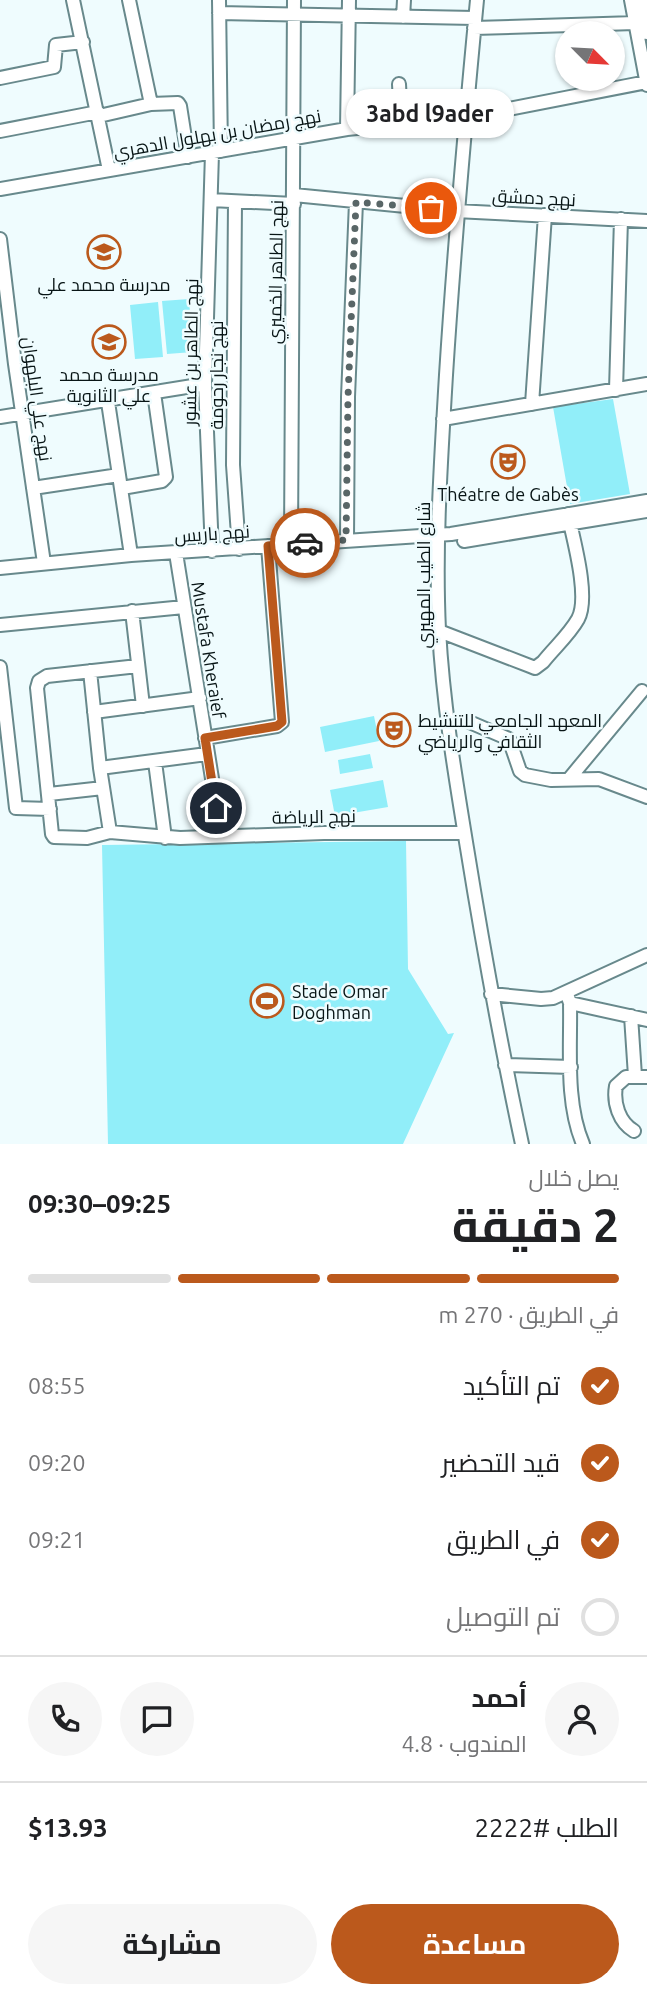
<!DOCTYPE html>
<html lang="ar">
<head>
<meta charset="utf-8">
<style>
  :root { --surface:#fff; --page:#f6f6f6; --text:#202124; --muted:#757577; --line:#e0e0e0; --accent:#bb591c }
  body { margin:0; font-family:Ubuntu,Cairo,sans-serif; background:var(--page); color:var(--text); direction:rtl; height:100vh; display:flex; flex-direction:column; font-size:26px; white-space:nowrap }
  * { box-sizing:border-box; margin:0 }
  p { font-size:23px; color:var(--muted) }
  .icon { flex:none; width:38px; height:38px; fill:none; stroke:currentColor; stroke-width:2; stroke-linecap:round; stroke-linejoin:round }
  .map { position:relative; height:1144px; overflow:hidden; direction:ltr }
  .panel { display:flex; flex-direction:column; background:var(--surface); flex:1 }
  .panel>* { flex:none }
  .needle { width:46px; rotate:114deg }
  .tools { position:absolute; left:555px; top:21px; display:grid; gap:14px }
  .tools a { display:grid; place-items:center; width:70px; height:70px; border-radius:50%; background:var(--surface); box-shadow:0 2px 5px #0004; font-size:35px }
  .pin { position:absolute; display:grid; place-items:center; width:60px; height:60px; color:#fff; margin:-30px; border:4px solid #fff; border-radius:50%; box-shadow:0 2px 7px #0007 }
  .courier { position:absolute; display:grid; place-items:center; width:70px; height:70px; margin:-35px; border:5px solid #bb591c; border-radius:50%; background:#fff; color:#222; box-shadow:0 2px 9px #0007 }
  .bubble { position:absolute; height:49px; border-radius:24px; background:var(--surface); box-shadow:0 2px 5px #0004; font-size:23px; font-weight:700; line-height:49px; text-align:center; direction:rtl }
  .headline em { font-style:normal; font-weight:700 }
  .headline div { display:flex; flex-direction:column-reverse }
  .headline { display:flex; align-items:center; justify-content:space-between; height:119px; padding:0 28px }
  h1 { font-size:46px; font-weight:700; line-height:52px }
  .bar { display:grid; grid-template-columns:repeat(4,1fr); gap:10px 7px; align-content:center; height:84px; padding:0 28px }
  .bar i { height:9px; border-radius:5px; background:var(--line) }
  .bar .on { background:var(--accent) }
  .bar p { grid-column:span 4 }
  .line { display:flex; align-items:center; gap:18px; padding:0 28px; border-top:2px solid var(--line) }
  .line div { flex:1 }
  .round { display:grid; place-items:center; flex:none; width:74px; height:74px; border-radius:37px; background:var(--page) }
  ol { padding:0 28px; list-style:none }
  li { display:flex; align-items:center; gap:21px; height:77px }
  li p { margin-inline-start:auto }
  li .icon { padding:7px; border-radius:50%; background:var(--accent); color:#fff; stroke-width:4 }
  li:last-child { color:var(--muted) }
  li i { width:38px; height:38px; border:4px solid var(--line); border-radius:50% }
  .button { display:flex; gap:14px; margin-top:auto; padding:14px 28px }
  .button a { flex:1; height:80px; border-radius:42px; background:var(--accent); color:#fff; font-size:28px; font-weight:700; line-height:80px; text-align:center }
  .button a+a { background:var(--page); color:var(--text) }
  .map>svg:first-child { display:block }
  .green { fill:#91eef9 }
  .lines { fill:none; stroke-linecap:round; stroke-linejoin:round }
  .minor-casing { stroke:#68898c; stroke-width:16 }
  .minor { stroke:#fff; stroke-width:12 }
  .done { stroke:#596667; stroke-width:7; stroke-dasharray:0 12.6 }
  .route { stroke:#bb591c; stroke-width:9 }
  .labels { text-anchor:middle; dominant-baseline:central; stroke-width:5; stroke-linejoin:round; paint-order:stroke }
  .street-label { font-size:18px; fill:#081516; stroke:#effcfe }
  .poi-label { font-size:18px; fill:#081516; stroke:#effcfe }
</style>
</head>
<body>
<div class="map">
<svg width="647" height="1144" viewBox="0 0 647 1144">
  <rect width="100%" height="100%" fill="#effcfe"/>
  <path class="green" d="M189 299 193 352 167 354 162 301Z
    M158 302 163 357 135 359 130 305Z
    M613 399 630 494 570 504 553 407Z
    M374 716 379 741 325 752 320 727Z
    M370 754 373 768 340 774 338 760Z
    M383 780 388 807 335 816 330 790Z
    M406 841 408 969 448 1034 454 1033 403 1144H108L102 845Z"/>
  <g class="lines">
    <defs>
      <path id="minor" d="M73 0 109 170
        M129 0 151 104
        M219 0 221 151
        M477 0C465 125 454 250 446 375 441 460 435 545 439 630 443 703 455 775 467 848 483 947 501 1046 522 1144
        M631 0 647 85
        M641 0 647 33
        M219 13 475 18
        M403 17 404 0
        M474 28 635 23
        M0 78 54 67 56 45 83 42
        M399 84 401 122
        M99 116 151 104 178 103 180 106 188 157
        M347 129 349 0
        M0 131 98 112
        M212 153 205 384 212 551
        M0 189 347 129 468 117 647 82
        M294 195 456 211 647 221
        M211 200 294 204
        M235 202 233 465 239 549
        M0 239 15 364 44 563
        M616 390 621 219
        M108 402 131 555
        M532 404 545 215
        M0 417 205 384
        M443 419 647 384
        M33 488 119 475
        M122 488 162 481 166 477 154 393
        M347 540 348 397 356 202
        M464 541 647 511
        M291 544 294 0
        M176 553 221 835
        M0 568 131 555 451 534 647 501
        M132 611 143 706
        M0 625 184 607
        M439 631 530 666 535 668 543 662C554 648 569 635 578 619 590 597 573 538 568 514
        M138 666 47 676 39 681 37 688 52 834 54 837 87 838 110 832 180 838 324 833H464
        M0 667 16 808 50 809
        M90 671 100 768 110 832
        M94 712 200 698
        M447 721H467L509 739 520 771 525 775 551 780 599 779 647 797
        M205 738 277 726 282 722 268 546
        M155 762 165 838
        M100 768 207 754
        M569 779 642 691
        M49 794 103 788
        M491 994 541 999 553 998 647 955
        M568 997 570 1003 647 1020
        M570 1003C571 1048 565 1102 583 1144
        M631 1016 635 1076
        M505 1065 571 1067
        M634 1131C619 1122 613 1103 616 1086L626 1077H647"/>
    </defs>
    <use href="#minor" class="minor-casing"/>
    <use href="#minor" class="minor"/>
  </g>
  <g class="lines">
    <path class="done" d="M305 543 346 540 348 397 356 202 431 208"/>
    <path class="route" d="M216 808 205 738 277 726 282 722 268 546 305 543"/>
  </g>
  <defs>
    <symbol id="school-ring" viewBox="-11 -11 22 22"><circle r="9.5" fill="#effcfe" stroke="#bb591c" stroke-width="1.5"/><path d="M0-5L7-2L0 1L-7-2ZM-4 1L0 2.5L4 1V4Q0 6-4 4Z" fill="#bb591c"/></symbol>
    <symbol id="theatre-ring" viewBox="-11 -11 22 22"><circle r="9.5" fill="#effcfe" stroke="#bb591c" stroke-width="1.5"/><path d="M-5-5.5Q0-4 5-5.5V0Q5 5 0 6Q-5 5-5 0ZM-3.3-2.5H-1v1.5H-3.3ZM1-2.5H3.3v1.5H1ZM-2.8 1Q0 5.5 2.8 1Z" fill="#bb591c"/></symbol>
    <symbol id="stadium-ring" viewBox="-11 -11 22 22"><circle r="9.5" fill="#effcfe" stroke="#bb591c" stroke-width="1.5"/><path d="M0-5a6.5 5 0 1 0 0 10a6.5 5 0 1 0 0-10ZM-3.5-1.8h7v3.6h-7Z" fill="#bb591c"/></symbol>
  </defs>
  <g fill-rule="evenodd">
    <use href="#school-ring" x="85" y="233" width="38" height="38"/>
    <use href="#school-ring" x="90" y="323" width="38" height="38"/>
    <use href="#theatre-ring" x="489" y="443" width="38" height="38"/>
    <use href="#theatre-ring" x="375" y="711" width="38" height="38"/>
    <use href="#stadium-ring" x="248" y="982" width="38" height="38"/>
  </g>
  <g class="labels">
    <g class="street-label">
      <text transform="translate(217 133) rotate(-10)">نهج رمضان بن بهلول الدهري</text>
      <text transform="translate(534 197) rotate(3)">نهج دمشق</text>
      <text transform="translate(275 272) rotate(-89)">نهج الطاهر الخميري</text>
      <text transform="translate(190 352) rotate(-89)">نهج الطاهر بن عشور</text>
      <text transform="translate(216 375) rotate(-90)">نهج نجار رحومة</text>
      <text transform="translate(38 399) rotate(82)">نهج علي البلهوان</text>
      <text transform="translate(212 533) rotate(-4)">نهج باريس</text>
      <text transform="translate(423 575) rotate(-90)">شارع الطيب المهيري</text>
      <text transform="translate(209 650) rotate(81)">Mustafa Kheraief</text>
      <text transform="translate(314 816) rotate(-1)">نهج الرياضة</text>
    </g>
    <g class="poi-label">
      <text x="104" y="284">مدرسة محمد علي</text>
      <text x="109" y="374">مدرسة محمد<tspan x="109" dy="21">علي الثانوية</tspan></text>
      <text x="508" y="494">Théatre de Gabès</text>
      <text x="418" y="720" text-anchor="start">المعهد الجامعي للتنشيط<tspan x="418" dy="21">الثقافي والرياضي</tspan></text>
      <text x="292" y="991" text-anchor="start">Stade Omar<tspan x="292" dy="21">Doghman</tspan></text>
    </g>
  </g>
</svg>
<div class="tools">
<a><svg class="needle" viewBox="-14 -14 28 28"><path d="M0-13l5 13h-10z" fill="#e53935"/><path d="M0 13l5-13h-10z" fill="#757577"/></svg></a>
</div>
<div class="pin" style="left:431px;top:208px;background:#ea580c"><svg class="icon" aria-label="bag" viewBox="0 0 24 24"><path d="M5 8h14l-1 12H6zM9 8a3 3 0 0 1 6 0"/></svg></div>
<div class="pin" style="left:216px;top:808px;background:#1f2937"><svg class="icon" aria-label="home" viewBox="0 0 24 24"><path d="M3 11l9-7 9 7M6 9v11h12V9"/></svg></div>
<div class="courier" style="left:305px;top:543px"><svg class="icon" aria-label="car" viewBox="0 0 24 24"><path d="M5 17H2v-5l4-1 3-4h7l3 4 3 1v5h-3M9 17h6M6 11h13"/><circle cx="7" cy="17" r="2"/><circle cx="17" cy="17" r="2"/></svg></div>
<div class="bubble" style="left:346px;top:89px;width:168px">3abd l9ader</div>
</div>
<section class="panel">
<div class="headline"><div><h1>2 دقيقة</h1><p>يصل خلال</p></div><em>09:25–09:30</em></div>
<div class="bar"><i class="on"></i><i class="on"></i><i class="on"></i><i></i><p>في الطريق · 270 m</p></div>
<ol>
<li><svg class="icon" aria-label="check" viewBox="0 0 24 24"><path d="M5 12l5 5 9-10"/></svg>تم التأكيد<p>08:55</p></li>
<li><svg class="icon" aria-label="check" viewBox="0 0 24 24"><path d="M5 12l5 5 9-10"/></svg>قيد التحضير<p>09:20</p></li>
<li><svg class="icon" aria-label="check" viewBox="0 0 24 24"><path d="M5 12l5 5 9-10"/></svg>في الطريق<p>09:21</p></li>
<li><i></i>تم التوصيل</li>
</ol>
<div class="line" style="height:126px"><a class="round"><svg class="icon" aria-label="person" viewBox="0 0 24 24"><circle cx="12" cy="8" r="4"/><path d="M4 21q1-7 8-7t8 7"/></svg></a><div><b>أحمد</b><p>المندوب · 4.8</p></div><a class="round"><svg class="icon" aria-label="chat" viewBox="0 0 24 24"><path d="M4 5h16v11H9l-5 4z"/></svg></a><a class="round"><svg class="icon" aria-label="phone" viewBox="0 0 24 24"><path d="M5 4h4l2 5-3 2q2 4 5 5l2-3 5 2v4C11 20 4 13 5 4z"/></svg></a></div>
<div class="line" style="height:91px"><div>الطلب #2222</div><b>$13.93</b></div>
<div class="button"><a>مساعدة</a><a>مشاركة</a></div>
</section>
</body>
</html>
